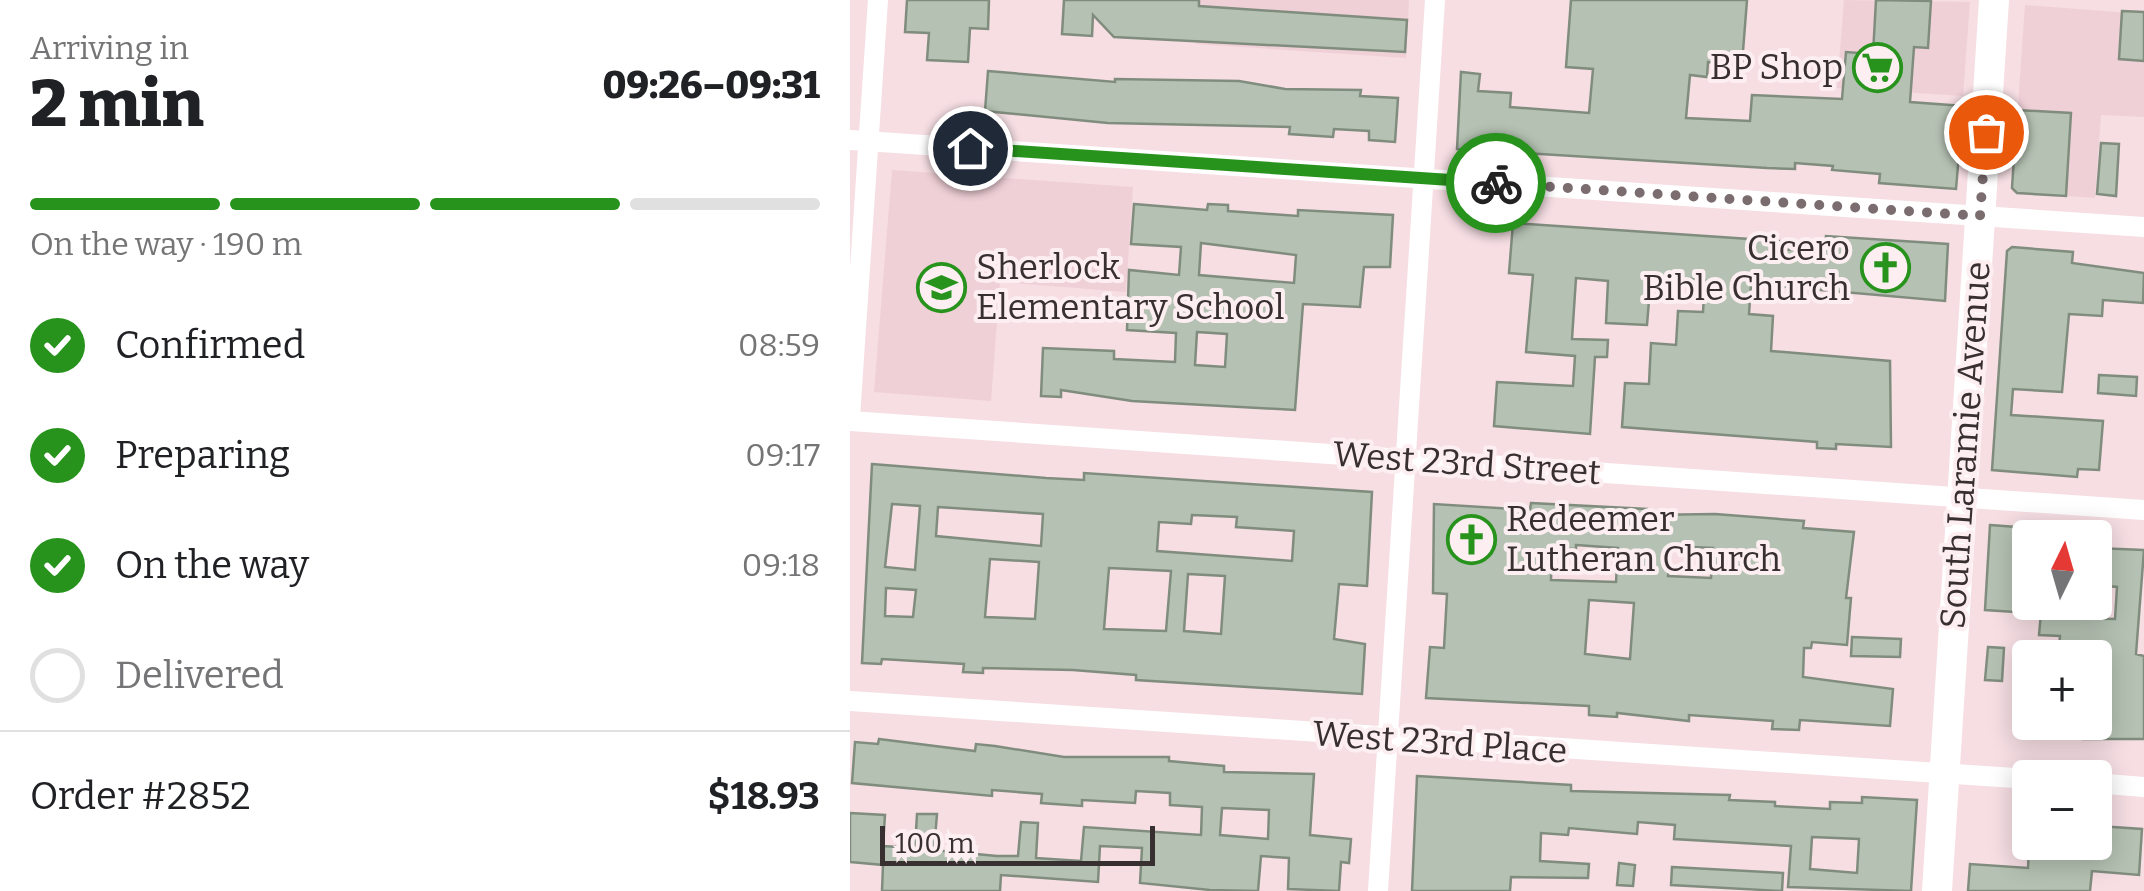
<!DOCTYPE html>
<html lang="en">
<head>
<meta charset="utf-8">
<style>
  :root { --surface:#fff; --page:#f2f2f2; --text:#202124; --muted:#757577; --line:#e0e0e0; --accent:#27931c }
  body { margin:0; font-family:Bitter,serif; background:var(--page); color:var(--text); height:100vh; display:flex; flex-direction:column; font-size:38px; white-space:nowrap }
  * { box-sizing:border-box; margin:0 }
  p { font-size:32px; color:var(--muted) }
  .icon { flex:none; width:55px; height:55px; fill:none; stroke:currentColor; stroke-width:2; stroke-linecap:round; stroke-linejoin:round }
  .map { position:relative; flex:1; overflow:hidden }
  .details { display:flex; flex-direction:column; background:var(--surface); width:850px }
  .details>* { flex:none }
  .needle { width:65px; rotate:5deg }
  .buttons { position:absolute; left:1162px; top:520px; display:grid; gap:20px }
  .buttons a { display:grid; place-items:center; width:100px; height:100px; border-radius:10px; background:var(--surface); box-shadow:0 5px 25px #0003; font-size:50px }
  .scale { position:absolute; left:30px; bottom:25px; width:275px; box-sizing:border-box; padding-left:10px; border:5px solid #382f31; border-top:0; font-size:28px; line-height:35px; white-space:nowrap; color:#382f31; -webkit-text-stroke:8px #fceef1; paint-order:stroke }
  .pin { position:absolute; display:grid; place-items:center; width:85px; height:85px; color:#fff; margin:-42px; border:5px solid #fff; border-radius:50%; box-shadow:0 2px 10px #0007 }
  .courier { position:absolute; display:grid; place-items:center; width:100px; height:100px; margin:-50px; border:8px solid #27931c; border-radius:50%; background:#fff; color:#222; box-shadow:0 2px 12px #0007 }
  .summary em { font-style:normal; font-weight:800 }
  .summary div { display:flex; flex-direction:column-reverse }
  .summary { display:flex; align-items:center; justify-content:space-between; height:170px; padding:0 30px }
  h1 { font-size:65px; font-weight:800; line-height:75px }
  .bar { display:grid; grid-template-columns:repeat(4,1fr); gap:15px 10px; align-content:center; height:120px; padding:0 30px }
  .bar i { height:12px; border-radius:8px; background:var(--line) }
  .bar .active { background:var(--accent) }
  .bar p { grid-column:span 4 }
  .line { display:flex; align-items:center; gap:25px; padding:0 30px; border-top:2px solid var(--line) }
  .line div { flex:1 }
  ol { padding:0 30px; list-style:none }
  li { display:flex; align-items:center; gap:30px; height:110px }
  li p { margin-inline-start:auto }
  li .icon { padding:10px; border-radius:50%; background:var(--accent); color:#fff; stroke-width:4 }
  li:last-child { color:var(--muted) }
  li i { width:55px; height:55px; border:5px solid var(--line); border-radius:50% }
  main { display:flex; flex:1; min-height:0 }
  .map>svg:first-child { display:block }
  .built { fill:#f0d0d7 }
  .building { fill:#b5c2b3; stroke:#808d7e; stroke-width:2.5; fill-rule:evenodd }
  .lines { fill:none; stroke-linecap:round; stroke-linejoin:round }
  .street { stroke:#fff; stroke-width:20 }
  .secondary { stroke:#fff; stroke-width:30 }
  .done { stroke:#7a6c6f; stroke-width:10; stroke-dasharray:0 18 }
  .route { stroke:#27931c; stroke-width:12 }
  .labels { text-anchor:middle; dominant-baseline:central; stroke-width:8; stroke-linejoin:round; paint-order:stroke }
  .poi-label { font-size:35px; fill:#382f31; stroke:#fceef1; text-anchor:end }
  .street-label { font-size:35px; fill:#382f31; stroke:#fceef1 }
</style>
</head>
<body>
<main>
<section class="details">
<div class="summary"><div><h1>2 min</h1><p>Arriving in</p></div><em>09:26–09:31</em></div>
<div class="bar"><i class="active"></i><i class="active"></i><i class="active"></i><i></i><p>On the way · 190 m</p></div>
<ol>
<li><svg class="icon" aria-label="check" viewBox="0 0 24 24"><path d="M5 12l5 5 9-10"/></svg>Confirmed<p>08:59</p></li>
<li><svg class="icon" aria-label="check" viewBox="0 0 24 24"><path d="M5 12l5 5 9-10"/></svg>Preparing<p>09:17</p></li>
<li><svg class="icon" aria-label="check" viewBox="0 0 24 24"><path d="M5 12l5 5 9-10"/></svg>On the way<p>09:18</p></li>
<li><i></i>Delivered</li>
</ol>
<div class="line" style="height:130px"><div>Order #2852</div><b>$18.93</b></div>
</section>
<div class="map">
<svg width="1294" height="891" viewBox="0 0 1294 891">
  <rect width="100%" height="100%" fill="#f6dee3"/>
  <path class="built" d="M349 0H559L556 58 346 44Z
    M994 0 1120 2 1113 96 987 88Z
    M1175 5 1294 14V117L1251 115 1245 198 1162 192Z
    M42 170 283 187 276 292 150 282 141 401 24 392Z"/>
  <path class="building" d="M57 0H139L138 29 120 28 118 62 77 60 79 33 55 32Z
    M214 0H349V6L557 20 555 52 264 37 243 15 242 36 212 34Z
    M721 0H897L892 64 858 62 857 77 840 75 836 118 900 121 902 95 992 99 996 52 1023 54 1026 0 1081 1 1078 48 1064 47 1060 102 1113 106 1106 189 1029 183 1030 174 982 170 983 166 945 163V169L917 168 607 149 611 72 630 74 628 91 661 93 660 107 739 113 743 69 716 67Z
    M1272 11 1294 12V61L1269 59Z
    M138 71 265 82V79L389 81 435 89 511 90 510 96 548 98 545 142 519 140V131L484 129 483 137 439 134 440 127 258 123 135 111Z
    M1167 110 1221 113 1216 196 1167 193 1162 188Z
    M1251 143 1269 144 1266 196 1247 194Z
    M284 204 357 210 358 204 378 205V211L448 216V210L543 215 540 267H514L510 307 453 304 445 410 282 401 211 390V397L191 396 193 348 264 351V359L325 362 326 333 277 330 279 270 329 275 331 247 281 244ZM351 243 446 255 444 283 349 275ZM347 332 377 334 375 367 345 365Z
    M663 223 929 241 928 249 975 252 976 236 1098 244 1095 301 901 284 899 314 923 316 921 351 1040 361 1041 447 986 444V449L967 448V442L772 427 775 383 799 384 801 343 826 345 828 311 853 312 855 280 801 276 797 325 756 323 758 281 726 278 722 339 758 340 757 357H745L740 434 644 426 647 382 723 386 725 356 676 352 683 275 659 273Z
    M1162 247 1223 252 1222 263 1294 273 1293 303 1253 300 1252 316 1219 314 1212 392 1163 389 1161 415 1253 421 1249 470 1228 469 1227 477 1142 470 1157 251Z
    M1249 375 1287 377 1286 396 1248 393Z
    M22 464 196 478 234 480V473L522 492 517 586 489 584 484 639 515 644 512 694 286 680V675L223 670 133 668V673L113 672 114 664 32 659 31 664 12 663ZM42 504 70 506 65 570 35 567ZM88 507 193 514 191 546 86 536ZM342 515 387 517 386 527 444 531 442 561 307 551 309 522 341 524ZM140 559 189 562 185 619 135 617ZM259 568 321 571 316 631 254 629ZM338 574 375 576 371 634 334 631ZM36 588 66 590 63 617 35 616Z
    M681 503 797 509 796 515 865 514 954 521 953 528 1004 532 996 598H1001L997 645 962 642 961 648H954L953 677 1043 689 1040 726 950 720 949 730 922 729 923 721 839 715V721L767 713V717L739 715V706L576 698 580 647 594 648 597 594 583 593 584 504 680 510ZM726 545 768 548 766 582 701 580 702 548 726 549ZM820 546 863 548 861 578 818 576ZM739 600 784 603 780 659 735 654Z
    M1140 525 1180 528V613L1135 610Z
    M1246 548 1294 550 1286 654 1294 656V739H1233L1234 722H1245V658H1208L1210 636 1189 635 1192 602H1212L1211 618 1265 619 1267 587 1245 585Z
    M1002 637 1051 639 1050 657 1001 656Z
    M1138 647 1154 648 1152 681 1135 680Z
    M29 739 125 751 126 744 145 746 214 757H319V761L374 766V772L464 774 460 835 501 839 499 863 491 862 489 891 438 889 439 858 411 856 408 891 360 890 290 883 292 848 250 846 248 882 151 875 150 891H32L33 865 0 862V813L35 815 33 846 65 848 67 814H87L84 850 147 856H168L171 822 188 823 186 858 231 861 234 827 351 835 352 807 320 805V793L286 791 285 803 232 800V806L191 803 192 794 142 790V796L2 783 5 742 28 744ZM372 808 419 810 418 839 370 835Z
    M567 776 721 785V791L880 795 879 800 925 802V806L980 809V802L1012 803V797L1067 800 1061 891 938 887 941 846 824 839 825 825 788 822 787 834 719 828 718 835 691 833 690 861 739 864 738 878 661 877 660 891H562ZM962 837 1009 839 1007 873 960 869Z
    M1248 826 1292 829 1289 875 1242 871 1240 891H1118L1120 864 1178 868 1179 847 1198 849 1199 842H1247Z
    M769 863 785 865 783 886 767 885Z
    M822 867 933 873 932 891 821 885Z"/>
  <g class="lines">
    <path class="street" d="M0 140 1294 227
      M0 417 28 0
      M0 421 1294 510
      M0 701 1180 779
      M1245 783 1294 787
      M528 891 585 0"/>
    <path class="secondary" d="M1087 891 1144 0"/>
  </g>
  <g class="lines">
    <path class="done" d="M646 183 1130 216 1136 132"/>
    <path class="route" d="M120 148 646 183"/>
  </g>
  <defs>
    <symbol id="supermarket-ring" viewBox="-11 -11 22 22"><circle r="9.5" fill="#fceef1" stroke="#27931c" stroke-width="1.5"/><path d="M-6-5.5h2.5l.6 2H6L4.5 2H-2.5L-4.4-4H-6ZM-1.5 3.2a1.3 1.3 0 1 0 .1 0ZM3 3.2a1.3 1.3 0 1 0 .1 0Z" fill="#27931c"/></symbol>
    <symbol id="church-ring" viewBox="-11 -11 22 22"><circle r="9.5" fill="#fceef1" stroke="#27931c" stroke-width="1.5"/><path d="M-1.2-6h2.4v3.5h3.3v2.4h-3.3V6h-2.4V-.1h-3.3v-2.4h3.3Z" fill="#27931c"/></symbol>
    <symbol id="school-ring" viewBox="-11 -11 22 22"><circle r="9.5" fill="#fceef1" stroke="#27931c" stroke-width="1.5"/><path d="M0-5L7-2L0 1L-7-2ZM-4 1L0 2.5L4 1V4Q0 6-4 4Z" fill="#27931c"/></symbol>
  </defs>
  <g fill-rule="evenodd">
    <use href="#supermarket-ring" x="1000" y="40" width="55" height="55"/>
    <use href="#church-ring" x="1008" y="240" width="55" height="55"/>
    <use href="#school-ring" x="64" y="260" width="55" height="55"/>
    <use href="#church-ring" x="594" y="512" width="55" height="55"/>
  </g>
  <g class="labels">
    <g class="poi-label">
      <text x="993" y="67">BP Shop</text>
      <text x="1000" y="248">Cicero<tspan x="1000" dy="40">Bible Church</tspan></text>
      <text x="126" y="267" text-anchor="start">Sherlock<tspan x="126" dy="40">Elementary School</tspan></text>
      <text x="656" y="519" text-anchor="start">Redeemer<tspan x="656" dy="40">Lutheran Church</tspan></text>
    </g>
    <g class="street-label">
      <text transform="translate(1115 445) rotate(-86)">South Laramie Avenue</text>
      <text transform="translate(617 463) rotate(4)">West 23rd Street</text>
      <text transform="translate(590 742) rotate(4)">West 23rd Place</text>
    </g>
  </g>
</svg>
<div class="buttons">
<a><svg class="needle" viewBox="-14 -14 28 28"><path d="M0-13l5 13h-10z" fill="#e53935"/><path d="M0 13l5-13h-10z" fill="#757577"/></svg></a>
<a>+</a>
<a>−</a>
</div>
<div class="scale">100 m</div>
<div class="pin" style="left:1136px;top:132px;background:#ea580c"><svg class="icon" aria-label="bag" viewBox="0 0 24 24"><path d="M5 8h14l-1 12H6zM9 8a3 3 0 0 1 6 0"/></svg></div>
<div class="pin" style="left:120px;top:148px;background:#1f2937"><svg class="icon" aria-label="home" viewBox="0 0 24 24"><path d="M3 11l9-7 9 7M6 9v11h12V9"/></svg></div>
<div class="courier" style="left:646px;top:183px"><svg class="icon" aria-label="bike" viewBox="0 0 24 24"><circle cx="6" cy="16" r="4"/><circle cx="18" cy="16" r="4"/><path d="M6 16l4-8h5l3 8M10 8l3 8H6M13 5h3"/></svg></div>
</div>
</main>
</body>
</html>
